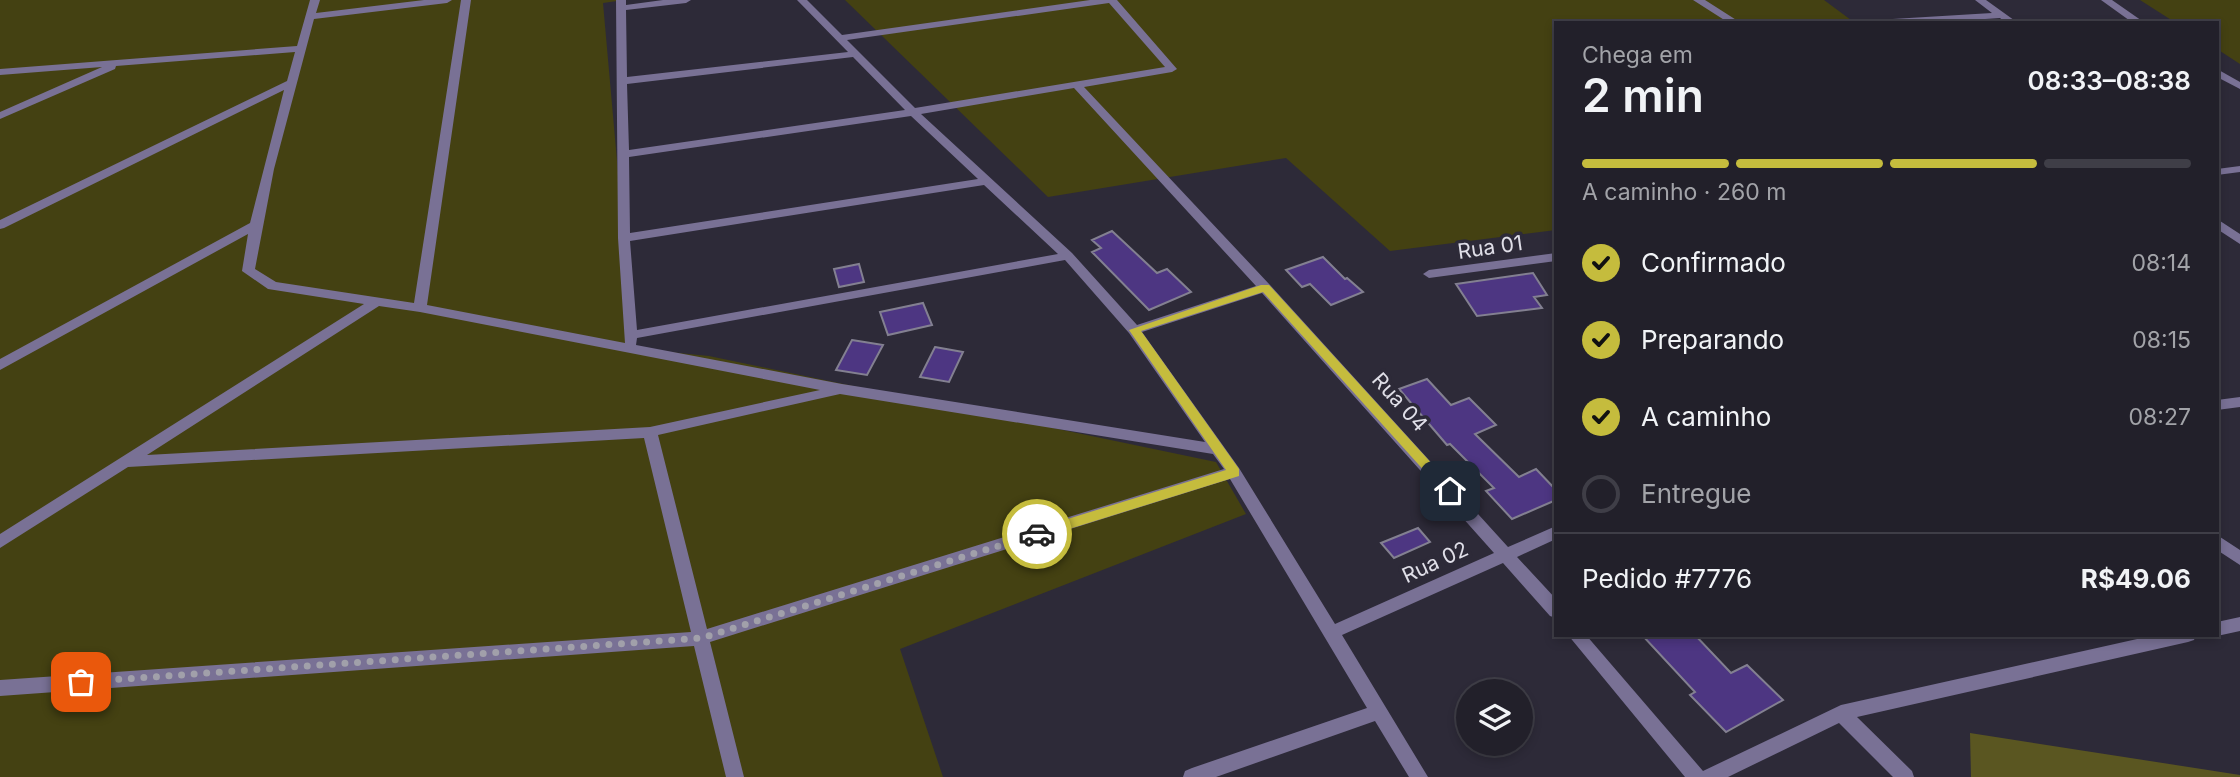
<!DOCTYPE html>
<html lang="pt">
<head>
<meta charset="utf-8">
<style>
  :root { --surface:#22202a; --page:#2a2832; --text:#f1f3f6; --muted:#a2a3a8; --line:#3f3e47; --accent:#c5bc3d }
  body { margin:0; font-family:Inter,sans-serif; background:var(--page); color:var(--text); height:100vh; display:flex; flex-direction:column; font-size:26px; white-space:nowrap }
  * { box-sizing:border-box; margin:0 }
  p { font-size:23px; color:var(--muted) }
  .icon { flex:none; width:38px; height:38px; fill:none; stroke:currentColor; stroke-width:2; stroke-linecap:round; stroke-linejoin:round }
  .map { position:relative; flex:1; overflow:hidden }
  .panel { position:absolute; left:1554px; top:21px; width:665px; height:616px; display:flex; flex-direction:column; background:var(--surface); border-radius:0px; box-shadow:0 4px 10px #0003,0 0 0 2px var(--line) }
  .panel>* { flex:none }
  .buttons { position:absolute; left:1456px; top:679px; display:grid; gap:14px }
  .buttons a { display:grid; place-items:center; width:77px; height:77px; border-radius:50%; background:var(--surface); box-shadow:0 4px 10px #0003,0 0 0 2px var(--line); font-size:35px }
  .pin { position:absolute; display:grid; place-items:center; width:60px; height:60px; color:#fff; margin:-30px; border-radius:14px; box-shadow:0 4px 10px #0006 }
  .courier { position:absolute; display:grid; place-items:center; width:70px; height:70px; margin:-35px; border:5px solid #c5bc3d; border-radius:50%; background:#fff; color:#222; box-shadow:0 2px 9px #0007 }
  .summary em { font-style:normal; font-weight:600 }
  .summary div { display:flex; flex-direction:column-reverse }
  .summary { display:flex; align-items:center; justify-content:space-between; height:119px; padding:0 28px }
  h1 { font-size:46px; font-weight:600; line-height:52px }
  .bar { display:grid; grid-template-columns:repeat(4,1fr); gap:10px 7px; align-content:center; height:84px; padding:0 28px }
  .bar i { height:9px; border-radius:5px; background:var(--line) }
  .bar .current { background:var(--accent) }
  .bar p { grid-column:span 4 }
  .line { display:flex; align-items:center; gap:18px; padding:0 28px; border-top:2px solid var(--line) }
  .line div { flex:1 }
  ol { padding:0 28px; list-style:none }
  li { display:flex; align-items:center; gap:21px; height:77px }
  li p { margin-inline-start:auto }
  li .icon { padding:7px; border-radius:50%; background:var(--accent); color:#111; stroke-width:4 }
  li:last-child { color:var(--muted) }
  li i { width:38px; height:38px; border:4px solid var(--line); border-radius:50% }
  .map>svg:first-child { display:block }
  .green { fill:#444112 }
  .forest { fill:#5a5621 }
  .building { fill:#4d3682; stroke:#838091; stroke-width:2 }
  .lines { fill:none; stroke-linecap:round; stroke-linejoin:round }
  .minor { fill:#797195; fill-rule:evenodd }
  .tertiary { fill:#797195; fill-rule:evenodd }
  .route { fill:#c5bc3d }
  .done { stroke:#a1a0aa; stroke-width:7; stroke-dasharray:0 12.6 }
  .labels { text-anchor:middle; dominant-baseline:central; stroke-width:7; stroke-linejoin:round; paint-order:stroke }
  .street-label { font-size:21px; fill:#e0dfe8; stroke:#2d2a38 }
</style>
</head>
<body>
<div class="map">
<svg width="2240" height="777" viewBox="0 0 2240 777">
  <rect width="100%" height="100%" fill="#2d2a38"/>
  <path class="green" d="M0 0H624L603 3 633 341 629 348 709 356 1216 462 1246 514 900 649 943 777H0Z
    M845 0H1824L1855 23H1556V230L1390 251 1286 158 1048 197Z
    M2140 0H2240V64L2217 49V23H2176Z"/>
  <path class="forest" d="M1970 733 2240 775V777H1971Z"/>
  <path class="building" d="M1112 231 1157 273 1167 269 1191 292 1149 310 1092 252 1101 248 1092 240Z
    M1323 257 1345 279 1347 278 1363 292 1331 305 1310 284 1302 287 1286 270Z
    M859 264 864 282 839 287 834 269Z
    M1533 273 1547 295 1534 297 1542 308 1477 316 1456 284Z
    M923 303 932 325 888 335 880 312Z
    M852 340 883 345 867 375 836 370Z
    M935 347 963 352 949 382 920 377Z
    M1427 379 1451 405 1469 398 1496 425 1475 434 1519 477 1536 469 1556 490V500L1512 519 1486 491 1494 488 1450 444 1447 445 1399 389Z
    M1418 528 1430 542 1394 558 1381 543Z
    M1642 635H1695L1731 673 1747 665 1783 700 1726 732 1690 695 1695 692Z"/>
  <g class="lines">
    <path class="minor" d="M310 0H320L316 13 424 0H452L447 3 314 19 274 169 255 269 276 282 414 303 461 0H471L427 305 625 343 618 238 616 0H626V5L663 0H691L686 3 626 10 627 77 848 52 797 0H807L842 35 1090 0H1117L1177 69 1172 72 1084 87 1270 285 1508 547 1556 526V539L1517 557 1556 599V618L1550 616 1503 563 1342 635 1428 777H1409L1375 721 1216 777H1183L1185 771 1192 768 1367 708 1230 479 710 642 744 777H726L694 646 0 696V680L691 632 644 438 128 467 0 548V534L364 304 268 289 242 271 248 234 0 370V359L250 223 284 90 4 228 0 229V220L287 81 295 52 116 66 115 69 0 119V112L102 67 0 75V69L297 46ZM1109 3 1165 67 915 108 847 40ZM853 57 905 110 629 150 627 84ZM1074 88 1256 286 1137 325 1072 253 921 114ZM911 116 978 179 630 233 629 157ZM984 185 1058 254 637 330 630 241ZM1065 260 1129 333 1205 442 842 384 636 345 637 338ZM1262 293 1494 553 1335 624 1239 468 1142 332ZM379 306 420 312 820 390 650 427 147 455ZM840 394 1213 454 1224 469 707 629 658 435Z
      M1693 0H1705L1741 23H1729Z
      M1975 0H1986L2018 23H2006L2000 18 1926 23H1871L1876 20 1992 13Z
      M2240 166V172L2217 175V169Z
      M2217 219 2240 234V244L2217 229Z
      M1556 253V261L1429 278 1423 274 1429 270Z
      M2240 397V407L2217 410V400Z
      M2217 535 2240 550V565L2217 550Z
      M2240 617V631L2217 636 2215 635H2217V622Z
      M1568 635H1586L1703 771 1841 705 2155 635H2196L2194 640 2188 642 1857 717 1912 771 1914 777H1893L1839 723 1728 777H1685Z"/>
    <path class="tertiary" d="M2101 0H2112L2145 23H2133Z
      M2217 69 2240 82V89L2217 77Z"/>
  </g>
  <path class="route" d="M1261 285H1269L1454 488V495H1446L1263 292 1141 331 1239 469V476L1037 539 1032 537V530L1226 470 1129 330Z"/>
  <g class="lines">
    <path class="done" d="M81 682 702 638 1037 534"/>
  </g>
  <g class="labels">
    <g class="street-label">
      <text transform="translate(1490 247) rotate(-8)">Rua 01</text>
      <text transform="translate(1400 402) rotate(48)">Rua 04</text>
      <text transform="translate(1435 562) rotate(-25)">Rua 02</text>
    </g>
  </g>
</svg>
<div class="buttons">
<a><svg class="icon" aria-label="layers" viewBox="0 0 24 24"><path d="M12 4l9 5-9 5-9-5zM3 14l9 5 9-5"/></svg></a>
</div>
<div class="pin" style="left:81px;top:682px;background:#ea580c"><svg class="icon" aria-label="bag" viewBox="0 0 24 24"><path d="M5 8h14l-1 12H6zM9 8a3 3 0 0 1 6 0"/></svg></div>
<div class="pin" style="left:1450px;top:491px;background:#1f2937"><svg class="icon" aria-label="home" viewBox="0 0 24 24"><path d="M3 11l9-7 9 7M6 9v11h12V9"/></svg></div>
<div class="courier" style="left:1037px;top:534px"><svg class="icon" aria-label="car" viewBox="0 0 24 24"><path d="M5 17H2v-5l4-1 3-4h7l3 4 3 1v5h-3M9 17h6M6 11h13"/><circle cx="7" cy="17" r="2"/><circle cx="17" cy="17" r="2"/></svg></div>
<section class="panel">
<div class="summary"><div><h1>2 min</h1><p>Chega em</p></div><em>08:33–08:38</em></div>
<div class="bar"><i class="current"></i><i class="current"></i><i class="current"></i><i></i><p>A caminho · 260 m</p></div>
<ol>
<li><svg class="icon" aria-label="check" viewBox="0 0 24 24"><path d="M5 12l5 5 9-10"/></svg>Confirmado<p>08:14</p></li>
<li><svg class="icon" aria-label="check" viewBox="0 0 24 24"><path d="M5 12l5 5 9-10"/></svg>Preparando<p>08:15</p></li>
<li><svg class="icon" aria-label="check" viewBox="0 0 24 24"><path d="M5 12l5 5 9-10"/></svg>A caminho<p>08:27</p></li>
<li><i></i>Entregue</li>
</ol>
<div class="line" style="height:91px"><div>Pedido #7776</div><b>R$49.06</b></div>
</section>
</div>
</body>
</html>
